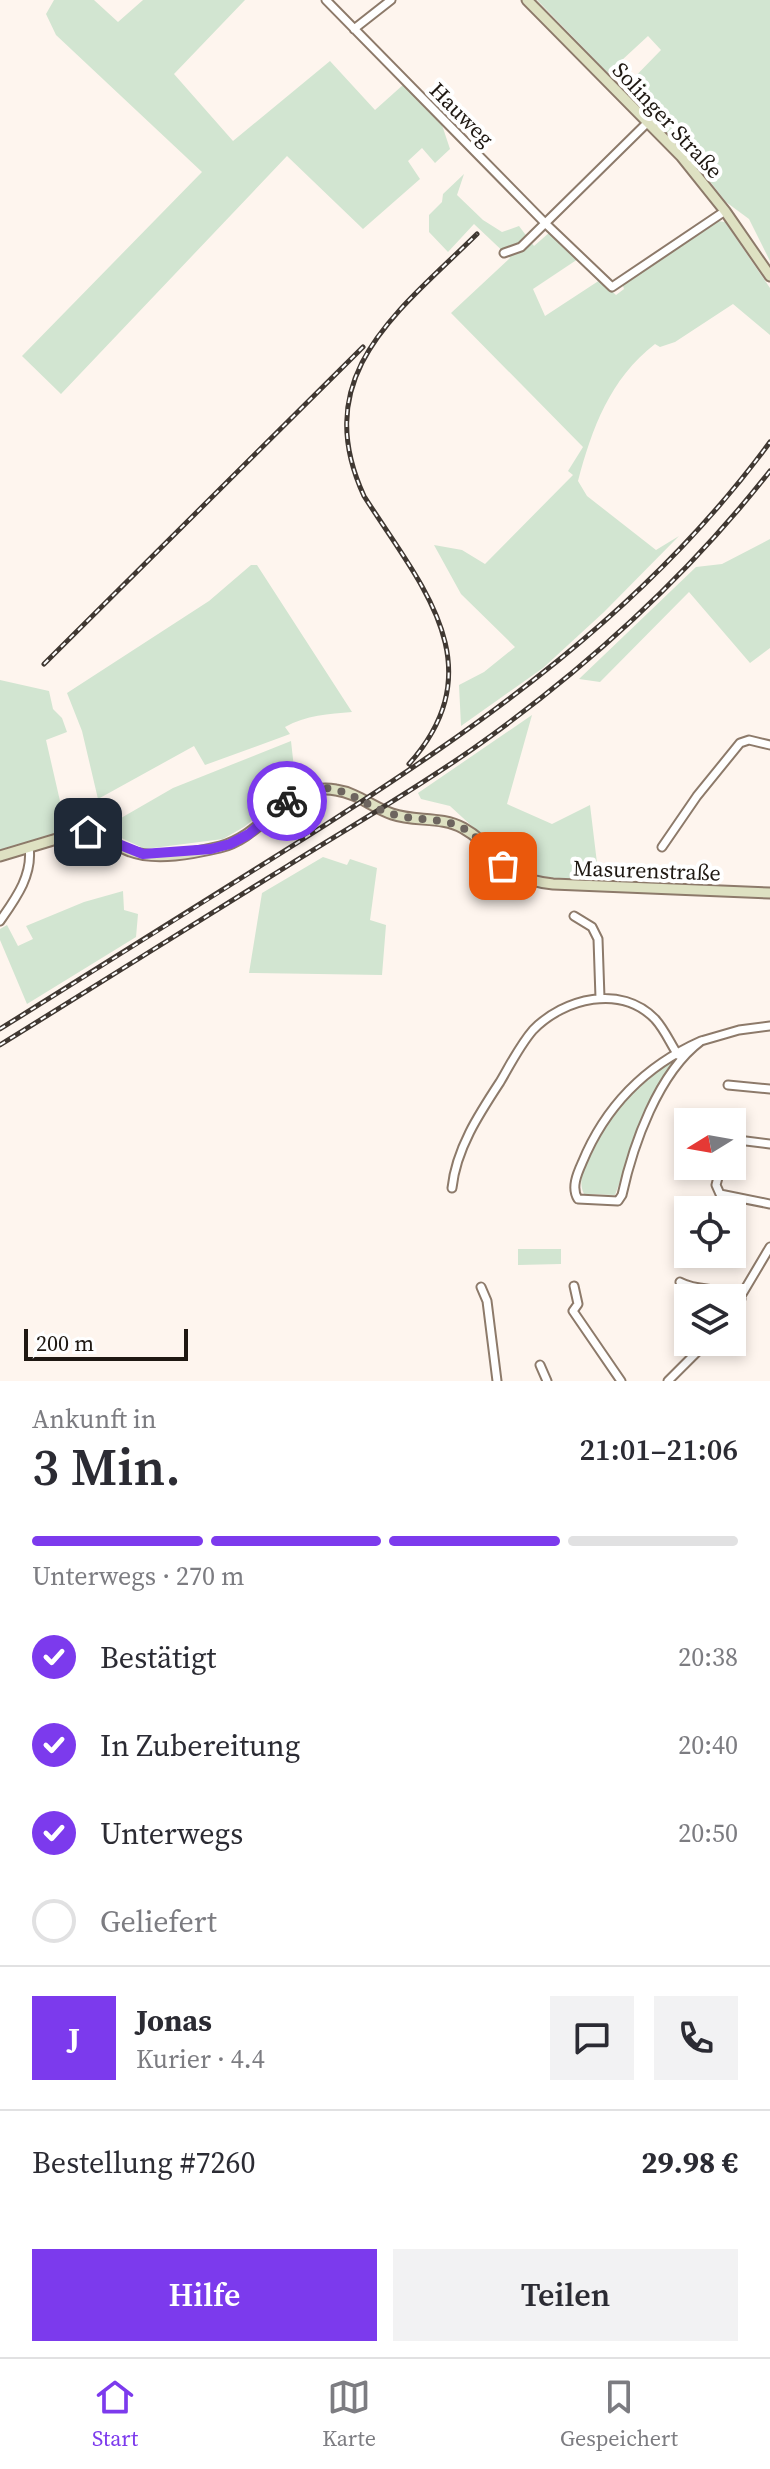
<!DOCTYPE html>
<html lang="de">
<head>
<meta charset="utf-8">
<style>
  :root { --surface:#fff; --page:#f2f2f3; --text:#2b2b33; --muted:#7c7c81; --line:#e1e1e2; --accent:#7c3aed }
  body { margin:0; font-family:"Source Serif 4",serif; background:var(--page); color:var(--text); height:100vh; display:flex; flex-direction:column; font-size:30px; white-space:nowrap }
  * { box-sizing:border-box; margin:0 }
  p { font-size:26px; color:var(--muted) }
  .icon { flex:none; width:44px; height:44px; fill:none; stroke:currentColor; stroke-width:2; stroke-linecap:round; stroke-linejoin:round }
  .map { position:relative; height:1381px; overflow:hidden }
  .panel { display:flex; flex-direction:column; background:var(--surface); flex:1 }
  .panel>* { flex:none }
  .needle { width:52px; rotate:259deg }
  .controls { position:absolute; left:674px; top:1108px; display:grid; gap:16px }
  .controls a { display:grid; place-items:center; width:72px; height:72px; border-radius:0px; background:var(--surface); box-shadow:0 4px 12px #0003; font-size:40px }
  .scale { position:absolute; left:24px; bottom:20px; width:164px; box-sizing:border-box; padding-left:8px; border:4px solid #1f1812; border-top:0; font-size:22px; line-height:28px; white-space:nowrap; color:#1f1812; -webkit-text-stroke:6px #fff; paint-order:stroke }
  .pin { position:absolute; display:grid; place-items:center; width:68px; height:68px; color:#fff; margin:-34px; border-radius:16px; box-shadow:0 4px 12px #0006 }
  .courier { position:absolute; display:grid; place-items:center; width:80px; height:80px; margin:-40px; border:6px solid #7c3aed; border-radius:50%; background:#fff; color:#222; box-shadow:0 2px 10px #0007 }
  .overview em { font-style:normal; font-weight:600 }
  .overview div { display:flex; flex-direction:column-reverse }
  .overview { display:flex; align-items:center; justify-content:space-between; height:136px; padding:0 32px }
  h1 { font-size:52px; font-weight:600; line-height:60px }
  .bar { display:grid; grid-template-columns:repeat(4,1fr); gap:12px 8px; align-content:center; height:96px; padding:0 32px }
  .bar i { height:10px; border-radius:6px; background:var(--line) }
  .bar .current { background:var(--accent) }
  .bar p { grid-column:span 4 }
  .line { display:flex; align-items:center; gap:20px; padding:0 32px; border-top:2px solid var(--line) }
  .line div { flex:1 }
  .round { display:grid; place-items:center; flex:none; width:84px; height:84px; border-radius:0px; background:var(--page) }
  ol { padding:0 32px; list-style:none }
  li { display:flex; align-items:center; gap:24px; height:88px }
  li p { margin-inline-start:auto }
  li .icon { padding:8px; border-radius:50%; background:var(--accent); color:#fff; stroke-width:4 }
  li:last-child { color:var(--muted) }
  li i { width:44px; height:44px; border:4px solid var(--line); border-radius:50% }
  .button { display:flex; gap:16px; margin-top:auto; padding:16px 32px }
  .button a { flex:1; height:92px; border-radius:0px; background:var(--accent); color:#fff; font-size:32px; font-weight:600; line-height:92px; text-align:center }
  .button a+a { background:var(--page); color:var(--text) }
  .tabs { display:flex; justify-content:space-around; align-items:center; height:112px; border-top:2px solid var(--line); background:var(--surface); font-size:22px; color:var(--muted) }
  .tabs a { display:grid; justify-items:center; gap:4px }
  .tabs .current { color:var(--accent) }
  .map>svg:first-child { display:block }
  .green { fill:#d2e5d1 }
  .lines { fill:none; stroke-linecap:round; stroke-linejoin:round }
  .minor-casing { stroke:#8d7a6a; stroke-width:11 }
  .secondary-casing { stroke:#8d7a6a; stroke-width:13 }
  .minor { stroke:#fff; stroke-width:7 }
  .secondary { stroke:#dee1c2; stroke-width:9 }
  .rail-casing { stroke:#403832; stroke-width:5 }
  .rail { stroke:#fff; stroke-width:2; stroke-dasharray:6; stroke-linecap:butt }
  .done { stroke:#6d655f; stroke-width:8; stroke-dasharray:0 14.4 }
  .route { stroke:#7c3aed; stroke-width:10 }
  .labels { text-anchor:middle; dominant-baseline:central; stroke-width:8; stroke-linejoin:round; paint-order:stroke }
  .street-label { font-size:22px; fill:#1f1812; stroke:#fff }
</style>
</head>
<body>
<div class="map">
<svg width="770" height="1381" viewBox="0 0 770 1381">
  <rect width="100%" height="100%" fill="#fef5ee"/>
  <path class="green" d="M54 0H94L118 22 143 0H245L174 74 233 141 330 61 375 110 404 84 441 122 450 149 435 163 422 148 408 161 420 179 363 229 287 156 61 394 22 356 202 172 56 35 46 14Z
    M537 0H770V261L749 219 726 202 698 166 623 89 661 50 648 36 608 73Z
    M464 174 457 195 483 220 502 232 519 226 534 246 550 232 578 259 533 289 545 316 600 280 616 295 624 289 622 283 718 221 725 222 770 288V335L733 304 675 342 660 347 655 344C610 379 592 428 578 481L587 496 656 550 679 536 604 612 543 668 461 726 459 685 484 672 515 647 461 594 434 545 462 550 485 564 573 475 568 471 583 447 451 313 510 258 474 224 448 252 429 232V215L442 202 443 194Z
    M770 539V648L750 663 689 592 600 682 579 679 696 567 722 564Z
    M251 565H257L352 712C329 714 306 715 285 727L290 734 205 765 194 746 98 799 82 731 67 693 209 601Z
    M0 680 49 691 53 709 62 718 67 732 46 740 60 801V832L0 851Z
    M532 715 507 804 552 824 590 805 597 863 574 882 541 876 513 864 450 806 421 799 418 793Z
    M291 741 296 786 244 827 223 839 145 849 102 829 173 788Z
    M323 857 347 865 350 859 377 868 370 920 386 925 382 975 249 973 262 893Z
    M123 891 124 910 138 914 136 937 27 1004 0 940V929L7 925 18 946 33 939 26 926 84 902Z
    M673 1059 675 1065 635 1140 615 1195 584 1194C578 1181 583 1171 589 1158 607 1116 635 1086 673 1059Z
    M518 1249H561V1264L518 1265Z"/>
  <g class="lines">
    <defs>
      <path id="minor" d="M326 0 546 224 612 287 725 211
        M354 29 391 0
        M504 253 521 247 648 122
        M662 847 697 796 740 743 749 740 770 745
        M574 916 592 927 598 939 600 998
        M0 921C16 898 33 875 29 847
        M701 1041C658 1073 633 1145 622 1195L618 1201 578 1199C571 1188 577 1174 582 1163 605 1107 645 1066 701 1041Z
        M701 1041 739 1030 770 1026
        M728 1085 770 1089
        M732 1143 738 1140 770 1144
        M721 1166 716 1185 720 1194 770 1204
        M452 1188C456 1149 479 1114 500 1082 510 1065 520 1045 533 1030 564 998 621 984 655 1019 665 1030 670 1043 678 1055
        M680 1282C700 1293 721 1285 741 1299
        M574 1286 578 1304 573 1311 621 1381
        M481 1287 487 1301 497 1381
        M732 1311 770 1247
        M540 1365 547 1381
        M668 1381 707 1342"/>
      <path id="secondary" d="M527 0 681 156 725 211 770 276
        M0 856 80 832C99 832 113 845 130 851 156 861 194 853 220 847 265 836 286 781 336 790 357 793 372 807 392 814 415 822 441 816 463 828 502 850 496 878 553 884L770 893"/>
    </defs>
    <use href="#minor" class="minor-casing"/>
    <use href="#secondary" class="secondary-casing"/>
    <use href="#minor" class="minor"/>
    <use href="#secondary" class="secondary"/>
    <defs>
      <path id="rail" d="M44 664 363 347
        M409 764C497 665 419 583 364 496 308 374 399 311 477 234
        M0 1029C103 965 206 901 308 836 482 725 646 611 770 442
        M0 1045C96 985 193 925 289 865 350 827 414 790 474 748 584 670 686 578 770 471"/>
    </defs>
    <use href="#rail" class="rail-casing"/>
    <use href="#rail" class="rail"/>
  </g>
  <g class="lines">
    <path class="done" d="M287 801C334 769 355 805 396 815 418 821 442 817 463 828 479 837 490 853 503 866"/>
    <path class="route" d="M88 832 143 854 211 849 230 844 249 834 287 801"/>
  </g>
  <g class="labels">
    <g class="street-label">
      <text transform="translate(462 114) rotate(45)">Hauweg</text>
      <text transform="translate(668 120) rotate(47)">Solinger Straße</text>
      <text transform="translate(647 870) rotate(2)">Masurenstraße</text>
    </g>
  </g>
</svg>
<div class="controls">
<a><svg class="needle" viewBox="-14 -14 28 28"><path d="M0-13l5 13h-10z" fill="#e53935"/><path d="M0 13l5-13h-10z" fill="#7c7c81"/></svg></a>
<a><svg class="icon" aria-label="locate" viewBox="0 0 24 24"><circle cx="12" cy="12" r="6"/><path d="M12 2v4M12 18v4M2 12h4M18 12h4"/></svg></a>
<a><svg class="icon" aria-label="layers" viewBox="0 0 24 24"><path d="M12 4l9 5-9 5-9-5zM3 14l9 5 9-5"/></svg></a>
</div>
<div class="scale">200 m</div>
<div class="pin" style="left:503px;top:866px;background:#ea580c"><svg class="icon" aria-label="bag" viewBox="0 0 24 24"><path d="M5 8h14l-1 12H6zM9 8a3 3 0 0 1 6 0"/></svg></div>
<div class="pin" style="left:88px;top:832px;background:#1f2937"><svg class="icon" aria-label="home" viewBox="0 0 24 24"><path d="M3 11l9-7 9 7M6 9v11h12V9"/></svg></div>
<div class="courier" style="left:287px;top:801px"><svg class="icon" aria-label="bike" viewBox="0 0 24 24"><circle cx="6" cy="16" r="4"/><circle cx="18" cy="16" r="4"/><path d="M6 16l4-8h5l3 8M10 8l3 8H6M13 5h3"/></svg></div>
</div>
<section class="panel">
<div class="overview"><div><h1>3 Min.</h1><p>Ankunft in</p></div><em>21:01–21:06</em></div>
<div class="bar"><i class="current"></i><i class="current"></i><i class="current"></i><i></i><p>Unterwegs · 270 m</p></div>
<ol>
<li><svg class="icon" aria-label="check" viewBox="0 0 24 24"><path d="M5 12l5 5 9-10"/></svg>Bestätigt<p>20:38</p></li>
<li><svg class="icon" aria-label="check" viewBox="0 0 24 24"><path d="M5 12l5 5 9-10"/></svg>In Zubereitung<p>20:40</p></li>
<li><svg class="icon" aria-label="check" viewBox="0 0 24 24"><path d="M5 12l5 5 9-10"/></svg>Unterwegs<p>20:50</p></li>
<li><i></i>Geliefert</li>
</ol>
<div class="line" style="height:144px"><b class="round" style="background:var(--accent);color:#fff">J</b><div><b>Jonas</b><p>Kurier · 4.4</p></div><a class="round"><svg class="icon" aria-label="chat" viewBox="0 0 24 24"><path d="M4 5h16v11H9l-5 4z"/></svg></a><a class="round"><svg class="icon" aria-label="phone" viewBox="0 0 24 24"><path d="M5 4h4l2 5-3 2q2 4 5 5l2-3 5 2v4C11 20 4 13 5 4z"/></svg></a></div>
<div class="line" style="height:104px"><div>Bestellung #7260</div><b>29.98 €</b></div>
<div class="button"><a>Hilfe</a><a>Teilen</a></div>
</section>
<nav class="tabs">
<a class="current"><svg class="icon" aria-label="home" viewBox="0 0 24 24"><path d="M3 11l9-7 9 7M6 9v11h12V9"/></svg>Start</a>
<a><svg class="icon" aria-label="map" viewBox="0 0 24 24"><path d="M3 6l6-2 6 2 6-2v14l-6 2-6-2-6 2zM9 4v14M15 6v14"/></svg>Karte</a>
<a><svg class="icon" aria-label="saved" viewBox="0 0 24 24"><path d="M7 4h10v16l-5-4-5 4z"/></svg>Gespeichert</a>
</nav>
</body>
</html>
